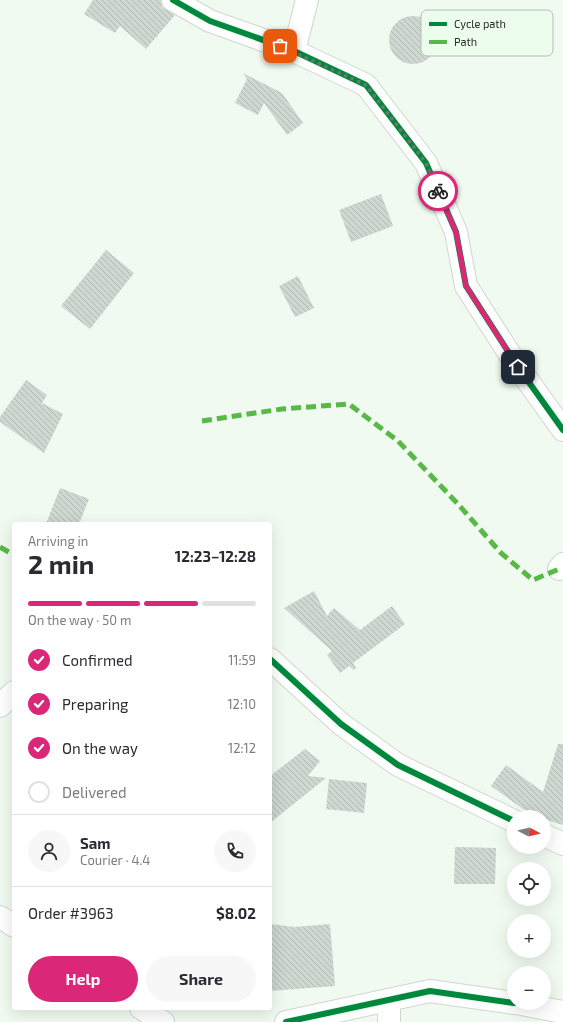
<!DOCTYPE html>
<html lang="en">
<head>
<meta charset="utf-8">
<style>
  :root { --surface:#fff; --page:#f7f7f7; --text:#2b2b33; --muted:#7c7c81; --line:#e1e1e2; --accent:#db2777 }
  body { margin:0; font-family:"Exo 2",sans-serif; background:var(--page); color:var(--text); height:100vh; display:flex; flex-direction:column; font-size:15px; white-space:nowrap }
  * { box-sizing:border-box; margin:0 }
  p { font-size:13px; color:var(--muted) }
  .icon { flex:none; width:22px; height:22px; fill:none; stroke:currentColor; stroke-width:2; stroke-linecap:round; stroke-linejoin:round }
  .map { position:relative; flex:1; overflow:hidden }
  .drawer { position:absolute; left:12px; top:522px; width:260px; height:488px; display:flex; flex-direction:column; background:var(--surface); border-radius:4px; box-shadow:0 4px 16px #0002 }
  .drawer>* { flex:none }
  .needle { width:26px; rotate:97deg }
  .controls { position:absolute; left:507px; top:810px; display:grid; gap:8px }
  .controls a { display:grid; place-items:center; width:44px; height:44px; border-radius:50%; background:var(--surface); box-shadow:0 4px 16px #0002; font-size:20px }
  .pin { position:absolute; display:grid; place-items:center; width:34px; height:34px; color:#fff; margin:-17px; border-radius:8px; box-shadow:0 2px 6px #0006 }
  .courier { position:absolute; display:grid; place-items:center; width:40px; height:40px; margin:-20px; border:3px solid #db2777; border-radius:50%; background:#fff; color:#222; box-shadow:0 1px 5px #0007 }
  .head em { font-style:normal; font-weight:700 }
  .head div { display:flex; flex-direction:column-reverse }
  .head { display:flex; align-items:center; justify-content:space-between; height:68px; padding:0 16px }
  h1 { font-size:26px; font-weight:700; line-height:30px }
  .bar { display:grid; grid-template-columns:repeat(4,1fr); gap:6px 4px; align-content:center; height:48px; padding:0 16px }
  .bar i { height:5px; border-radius:3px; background:var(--line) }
  .bar .on { background:var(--accent) }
  .bar p { grid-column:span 4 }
  .line { display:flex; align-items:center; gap:10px; padding:0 16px; border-top:1px solid var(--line) }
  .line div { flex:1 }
  .round { display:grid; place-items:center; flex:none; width:42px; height:42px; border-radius:21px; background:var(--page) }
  ol { padding:0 16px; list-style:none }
  li { display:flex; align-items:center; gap:12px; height:44px }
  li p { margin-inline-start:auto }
  li .icon { padding:4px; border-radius:50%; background:var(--accent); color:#fff; stroke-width:4 }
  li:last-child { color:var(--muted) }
  li i { width:22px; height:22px; border:2px solid var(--line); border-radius:50% }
  .cta { display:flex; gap:8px; margin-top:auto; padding:8px 16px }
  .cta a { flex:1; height:46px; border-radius:24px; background:var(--accent); color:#fff; font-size:16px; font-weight:700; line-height:46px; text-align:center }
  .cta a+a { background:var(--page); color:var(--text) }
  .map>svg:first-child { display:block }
  .building { fill:url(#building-back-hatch) }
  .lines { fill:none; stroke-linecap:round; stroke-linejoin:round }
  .minor-casing { stroke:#d0d7d0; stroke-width:24 }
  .minor { stroke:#fdfefd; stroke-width:22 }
  .quiet { stroke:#58b947; stroke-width:5; stroke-dasharray:10 5; stroke-linecap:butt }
  .cycleway-casing { stroke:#edfded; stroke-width:8 }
  .cycleway { stroke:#00873e; stroke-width:6 }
  .done { stroke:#6d756d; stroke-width:4; stroke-dasharray:0 7.2 }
  .route { stroke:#db2777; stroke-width:5 }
  .key { fill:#edfded; stroke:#b2bfb2; stroke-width:1 }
  .key-label { font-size:11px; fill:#272d27 }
</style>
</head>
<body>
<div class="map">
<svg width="563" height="1022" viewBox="0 0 563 1022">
  <defs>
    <pattern id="building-back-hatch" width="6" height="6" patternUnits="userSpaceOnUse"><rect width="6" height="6" fill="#cfd7d1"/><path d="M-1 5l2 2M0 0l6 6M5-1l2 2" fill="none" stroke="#b2b9b3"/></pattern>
  </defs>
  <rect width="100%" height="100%" fill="#f0faf0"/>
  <path class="building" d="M93 0H161L162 7 175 15 146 49 120 26 115 33 84 14Z
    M389 40a24 24 0 1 1 48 0a24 24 0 1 1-48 0Z
    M243 73 282 93 303 123 287 135 264 103 258 115 235 103 247 79Z
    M381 194 393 226 351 242 339 210Z
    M106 250 134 273 90 329 61 306Z
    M298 276 314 308 295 317 279 286Z
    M26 380 47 395 42 403 63 414 44 453 0 422V417Z
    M60 488 89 499 79 524H46Z
    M314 591 327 616 334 608 360 630 392 606 405 624 353 663 356 668 354 670 349 666 340 673 327 655 332 651 284 608Z
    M558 744H563V825L544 819V817L530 814 491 786 506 765 543 792Z
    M305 749 320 761 308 776 326 778 270 823V776Z
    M329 779 367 783 364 813 326 809Z
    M455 847 496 848 495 884H454Z
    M270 924 295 927 330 924 335 986 270 991Z"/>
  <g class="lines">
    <defs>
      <path id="minor" d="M173 0 210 21 294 51 366 85 426 163 456 232 466 286 518 367 563 430
        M294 51 307 0
        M559 569 563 564
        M270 659 341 724 398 765 514 821
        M0 706 14 692
        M544 835 563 844
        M0 917 14 926
        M516 1003 563 1012
        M141 1008 163 1022
        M286 1022 430 991 514 1003
        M389 1022V1000"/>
    </defs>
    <use href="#minor" class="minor-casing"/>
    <use href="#minor" class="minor"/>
    <path class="quiet" d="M202 421 282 409 349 404 398 441 457 503 501 553 533 580 559 569
      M0 547 14 555"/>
    <defs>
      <path id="cycleway" d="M173 0 210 21 294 51 366 85 426 163 456 232 466 286 518 367 563 430
        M270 659 341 724 398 765 514 821
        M286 1022 430 991 514 1003"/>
    </defs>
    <use href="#cycleway" class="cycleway-casing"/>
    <use href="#cycleway" class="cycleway"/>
  </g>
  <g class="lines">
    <path class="done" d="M280 46 366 85 426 163 438 191"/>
    <path class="route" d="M438 191 456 232 466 286 518 367"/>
  </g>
  <rect x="421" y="10" width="132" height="46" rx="6" class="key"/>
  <rect x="429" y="22" width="18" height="4" fill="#00873e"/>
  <rect x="429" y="40" width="18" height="4" fill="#58b947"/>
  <g class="key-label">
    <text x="454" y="28">Cycle path</text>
    <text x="454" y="46">Path</text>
  </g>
</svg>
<div class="controls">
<a><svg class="needle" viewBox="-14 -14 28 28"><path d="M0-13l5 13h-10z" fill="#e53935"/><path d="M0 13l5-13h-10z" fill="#7c7c81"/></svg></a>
<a><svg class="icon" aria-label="locate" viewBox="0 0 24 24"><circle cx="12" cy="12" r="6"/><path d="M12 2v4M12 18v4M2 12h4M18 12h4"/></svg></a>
<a>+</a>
<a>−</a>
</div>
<div class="pin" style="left:280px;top:46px;background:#ea580c"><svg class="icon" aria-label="bag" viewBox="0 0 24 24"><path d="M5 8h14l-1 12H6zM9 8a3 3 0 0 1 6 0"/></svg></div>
<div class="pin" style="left:518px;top:367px;background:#1f2937"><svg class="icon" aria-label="home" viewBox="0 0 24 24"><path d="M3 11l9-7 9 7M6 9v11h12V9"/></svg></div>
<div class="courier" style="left:438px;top:191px"><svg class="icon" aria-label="bike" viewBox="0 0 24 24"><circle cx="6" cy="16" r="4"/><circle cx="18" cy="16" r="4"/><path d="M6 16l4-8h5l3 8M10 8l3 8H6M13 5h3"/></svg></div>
<section class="drawer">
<div class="head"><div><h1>2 min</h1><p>Arriving in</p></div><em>12:23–12:28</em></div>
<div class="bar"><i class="on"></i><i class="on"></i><i class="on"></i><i></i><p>On the way · 50 m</p></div>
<ol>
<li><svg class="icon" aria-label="check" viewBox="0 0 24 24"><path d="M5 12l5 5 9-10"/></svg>Confirmed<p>11:59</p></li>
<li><svg class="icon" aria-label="check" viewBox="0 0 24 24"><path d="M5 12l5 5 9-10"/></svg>Preparing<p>12:10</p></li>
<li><svg class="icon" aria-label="check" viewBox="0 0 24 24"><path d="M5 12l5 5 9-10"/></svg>On the way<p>12:12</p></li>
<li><i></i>Delivered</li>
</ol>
<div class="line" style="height:72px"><a class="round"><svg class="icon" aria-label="person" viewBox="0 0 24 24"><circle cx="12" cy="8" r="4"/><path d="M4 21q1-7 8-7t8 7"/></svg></a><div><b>Sam</b><p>Courier · 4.4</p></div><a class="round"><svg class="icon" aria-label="phone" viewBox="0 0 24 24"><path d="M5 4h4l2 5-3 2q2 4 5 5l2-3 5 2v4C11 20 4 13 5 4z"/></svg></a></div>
<div class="line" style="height:52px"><div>Order #3963</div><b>$8.02</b></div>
<div class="cta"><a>Help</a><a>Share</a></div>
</section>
</div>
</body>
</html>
